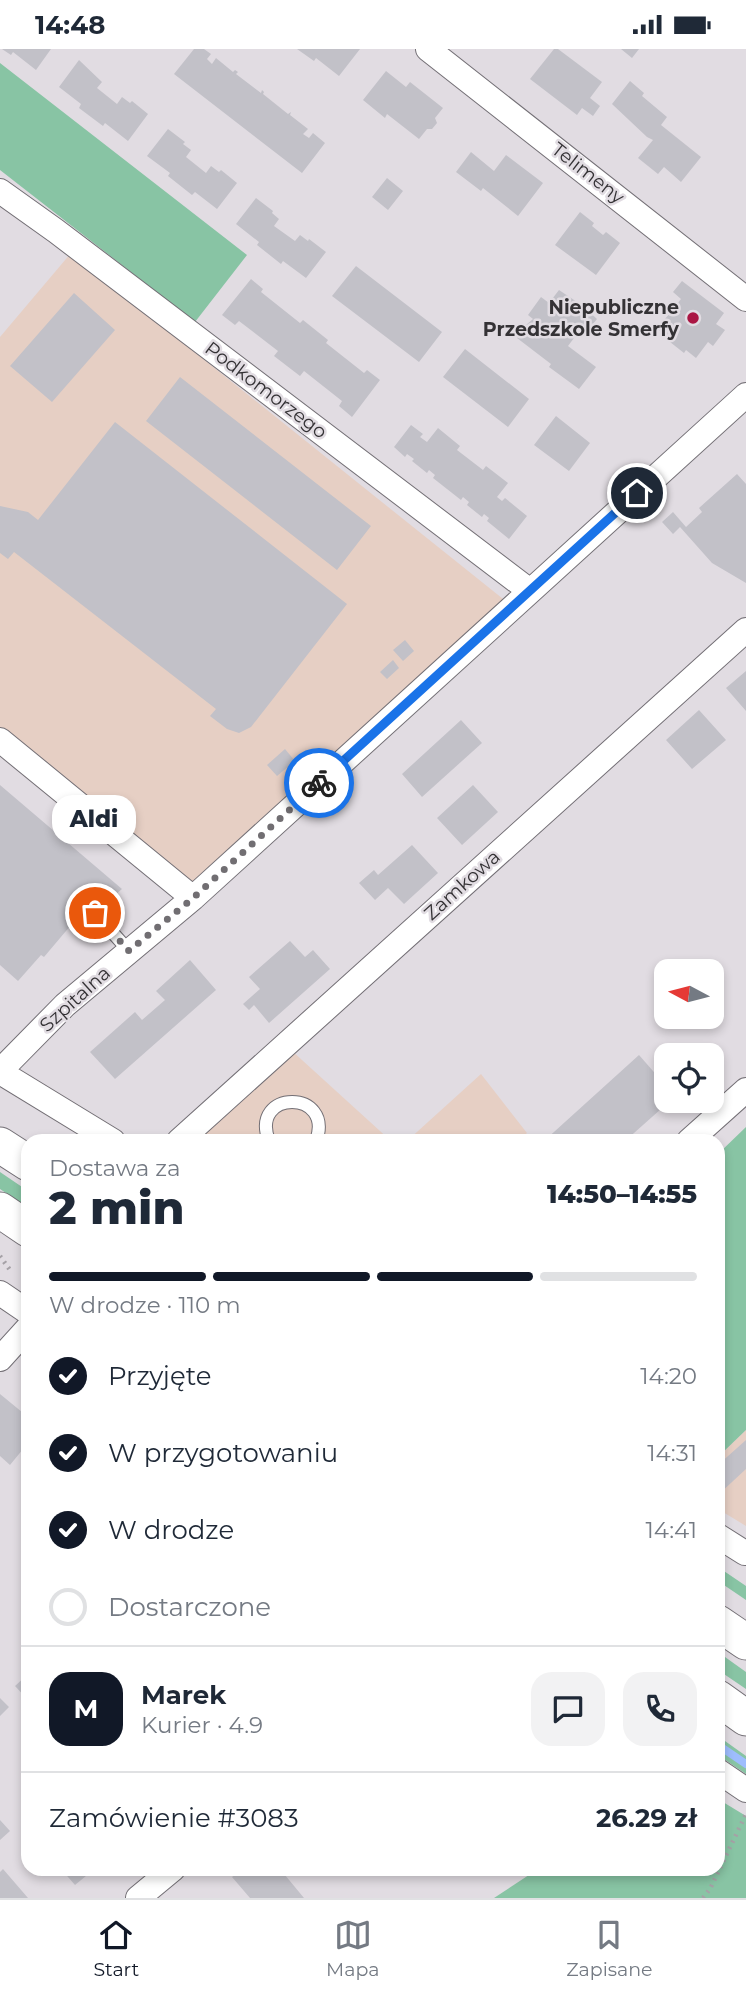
<!DOCTYPE html>
<html lang="pl">
<head>
<meta charset="utf-8">
<style>
  :root { --surface:#fff; --page:#f2f2f3; --text:#1f2937; --muted:#747a83; --line:#e0e1e3; --accent:#111827 }
  body { margin:0; font-family:Montserrat,sans-serif; background:var(--page); color:var(--text); height:100vh; display:flex; flex-direction:column; font-size:26px; white-space:nowrap }
  * { box-sizing:border-box; margin:0 }
  p { font-size:23px; color:var(--muted) }
  .icon { flex:none; width:38px; height:38px; fill:none; stroke:currentColor; stroke-width:2; stroke-linecap:round; stroke-linejoin:round }
  .map { position:relative; flex:1; overflow:hidden }
  .details { position:absolute; left:21px; top:1085px; width:704px; height:742px; display:flex; flex-direction:column; background:var(--surface); border-radius:21px; box-shadow:0 4px 10px #0003 }
  .details>* { flex:none }
  .needle { width:46px; rotate:277deg }
  .buttons { position:absolute; left:654px; top:910px; display:grid; gap:14px }
  .buttons a { display:grid; place-items:center; width:70px; height:70px; border-radius:14px; background:var(--surface); box-shadow:0 4px 10px #0003; font-size:35px }
  .pin { position:absolute; display:grid; place-items:center; width:60px; height:60px; color:#fff; margin:-30px; border:4px solid #fff; border-radius:50%; box-shadow:0 2px 7px #0007 }
  .courier { position:absolute; display:grid; place-items:center; width:70px; height:70px; margin:-35px; border:5px solid #1a73e8; border-radius:50%; background:#fff; color:#222; box-shadow:0 2px 9px #0007 }
  .bubble { position:absolute; height:49px; border-radius:21px; background:var(--surface); box-shadow:0 4px 10px #0003; font-size:23px; font-weight:800; line-height:49px; text-align:center }
  .summary em { font-style:normal; font-weight:800 }
  .summary div { display:flex; flex-direction:column-reverse }
  .summary { display:flex; align-items:center; justify-content:space-between; height:119px; padding:0 28px }
  h1 { font-size:46px; font-weight:800; line-height:52px }
  .bar { display:grid; grid-template-columns:repeat(4,1fr); gap:10px 7px; align-content:center; height:84px; padding:0 28px }
  .bar i { height:9px; border-radius:5px; background:var(--line) }
  .bar .selected { background:var(--accent) }
  .bar p { grid-column:span 4 }
  .line { display:flex; align-items:center; gap:18px; padding:0 28px; border-top:2px solid var(--line) }
  .line div { flex:1 }
  .round { display:grid; place-items:center; flex:none; width:74px; height:74px; border-radius:21px; background:var(--page) }
  ol { padding:0 28px; list-style:none }
  li { display:flex; align-items:center; gap:21px; height:77px }
  li p { margin-inline-start:auto }
  li .icon { padding:7px; border-radius:50%; background:var(--accent); color:#fff; stroke-width:4 }
  li:last-child { color:var(--muted) }
  li i { width:38px; height:38px; border:4px solid var(--line); border-radius:50% }
  .status { display:flex; justify-content:space-between; align-items:center; height:49px; padding:0 35px; background:var(--surface); direction:ltr }
  .status svg { height:19px; fill:currentColor }
  .menu { display:flex; justify-content:space-around; align-items:center; height:98px; border-top:2px solid var(--line); background:var(--surface); font-size:19px; color:var(--muted) }
  .menu a { display:grid; justify-items:center; gap:4px }
  .menu .selected { color:var(--accent) }
  .map>svg:first-child { display:block }
  .industrial { fill:#e6cfc4 }
  .green { fill:#88c4a4 }
  .lines { fill:none; stroke-linecap:round; stroke-linejoin:round }
  .stream { stroke:#9ebdfd; stroke-width:8 }
  .building { fill:#c2c1c8 }
  .lane-casing { stroke:#736f75; stroke-width:14 }
  .street-casing { stroke:#736f75; stroke-width:26 }
  .secondary-casing { stroke:#736f75; stroke-width:37 }
  .path { stroke:#a5a1a6; stroke-width:4.5; stroke-dasharray:2 5; stroke-linecap:butt }
  .lane { stroke:#fff; stroke-width:12 }
  .street { stroke:#fff; stroke-width:24 }
  .secondary { stroke:#fff; stroke-width:35 }
  .done { stroke:#716e72; stroke-width:7; stroke-dasharray:0 12.6 }
  .route { stroke:#1a73e8; stroke-width:9 }
  .poi-dot { fill:#aa1543; stroke:#e1dce2; stroke-width:2.5 }
  .labels { text-anchor:middle; dominant-baseline:central; stroke-width:5; stroke-linejoin:round; paint-order:stroke }
  .street-label { font-size:19px; fill:#343235; stroke:#e1dce2 }
  .poi-label { font-size:19px; font-weight:bold; fill:#343235; stroke:#e1dce2; text-anchor:end }
</style>
</head>
<body>
<div class="status"><b>14:48</b><svg viewBox="0 0 49 12"><path d="M0 12V9h3v3zM5 12V6h3v6zM10 12V3h3v9zM15 12V0h3v12zM26 1h20v11H26zM47 4h2v5h-2z"/></svg></div>
<div class="map">
<svg width="746" height="1849" viewBox="0 0 746 1849">
  <rect width="100%" height="100%" fill="#e1dce2"/>
  <path class="industrial" d="M71 204 513 558 193 849 0 686V288Z
    M291 1001 391 1092H190Z
    M481 1025 527 1084 518 1092H407Z
    M746 1381V1477L718 1460V1408Z"/>
  <path class="green" d="M0 14 247 206 195 273 0 121Z
    M746 1078V1381L718 1408V1105Z
    M0 1123 28 1142V1159L0 1140Z
    M718 1518 746 1537V1551L718 1532Z
    M718 1603 746 1623V1640L718 1621Z
    M718 1687 746 1707V1725L718 1706Z
    M718 1750 746 1767V1849H494L538 1820H718Z"/>
  <g class="lines">
    <path class="stream" d="M718 1696 746 1715"/>
  </g>
  <path class="building" d="M2 0H51L36 21 13 3 11 6Z
    M194 0H204L211 5 207 10 212 15 216 9 233 23 235 21 238 23 236 25 261 44 262 41 264 43 263 45 288 65 291 63 290 66 308 80 303 85 309 89 313 84 325 94 302 124 174 25Z
    M297 0H360L339 27 316 9 314 12Z
    M554 0H558L602 33 590 49 600 57 593 67 582 59 577 66 530 30Z
    M621 0H639L632 9Z
    M79 11 102 33 97 39 117 55 122 48 130 54 132 52 148 65 128 92 105 74 103 77 79 59 81 55 59 38Z
    M386 22 406 38 410 33 443 59 435 69 437 74 432 80H427L419 90 387 65 385 69 363 51Z
    M630 32 644 44 642 47 667 68 661 76 701 108 681 133 664 118 658 125 638 109 653 91 647 88 612 55Z
    M168 80 185 93 183 95 191 101 186 108 206 124 211 117 219 123 221 121 237 134 217 160 195 143 192 146 168 127 170 124 147 107Z
    M471 103 494 122 506 106 543 134 518 167 483 139 481 142 456 123Z
    M387 129 403 142 388 161 372 148Z
    M256 149 273 162 272 164 279 170 274 177 295 192 300 186 308 192 309 190 326 203 306 229 283 212 281 215 257 196 259 193 236 175Z
    M580 163 594 174 592 177 603 186 606 183 620 194 596 226 555 196Z
    M356 217 442 283 419 313 332 247Z
    M251 230 263 240 261 243 300 274 303 271 328 291 326 294 364 324 367 321 380 331 352 368 339 357 342 352 304 322 300 327 274 307 278 302 239 272 235 276 222 266Z
    M682 232 724 264 716 275 725 281 713 297 708 293 696 309 686 301 684 304 670 293 672 291 657 280 681 250 673 243Z
    M559 241 583 257 597 270 585 285 580 281 568 297 596 318 579 340 549 318 551 315 517 289 519 282 533 270 528 266 541 248 549 254Z
    M74 244 115 281 52 353 10 317Z
    M465 300 529 350 508 378 443 328Z
    M180 328 371 477 337 521 146 372Z
    M556 367 590 394 569 422 534 396Z
    M115 373 347 555 251 678 239 684 227 680 210 667 216 660 14 503 8 510 0 504V457L28 463 38 471Z
    M411 376 423 385 420 388 427 393 438 379 460 397 457 401 483 421 486 417 508 434 497 448 502 452 505 449 527 467 509 490 487 472 489 469 484 465 482 468 467 456 469 453 463 448 461 451 433 429 435 426 429 421 427 424 412 412 414 410 407 405 405 408 394 398Z
    M737 425 746 435V534L712 514 680 478 673 485 662 473 673 463 686 478 702 463 699 459Z
    M405 591 414 602 403 612 393 601Z
    M393 611 399 619 387 630 380 623Z
    M746 622V662L726 639Z
    M699 661 726 691 692 720 666 691Z
    M461 671 482 694 422 748 402 725Z
    M285 700 295 712 277 727 267 716Z
    M0 736 122 840 83 874 77 869 44 908 41 906 18 932 0 916Z
    M473 736 498 763 462 796 437 769Z
    M412 796 438 824 404 855 388 839 375 851 359 834 374 821 378 826Z
    M290 892 305 908 313 901 330 920 269 974 254 956 249 961 243 955 260 940 249 928Z
    M190 911 216 941 115 1030 90 1003 135 963 142 971 165 951 156 942Z
    M639 1006 667 1038V1052H670L625 1092H544Z
    M0 1345 28 1368 23 1376 28 1381V1394L10 1416 0 1407Z
    M746 1391V1420L718 1446V1416Z
    M28 1625V1651L15 1637Z
    M0 1649 9 1658 0 1667Z
    M0 1771 10 1782 0 1791Z
    M3 1820 28 1849H0V1823Z
    M61 1820H90L92 1822 75 1836Z
    M242 1820H280L304 1849H250L232 1828Z"/>
  <g class="lines">
    <defs>
      <path id="lane" d="M95 864 129 902
        M269 1092C249 1040 335 1040 316 1092"/>
      <path id="street" d="M428 0 746 250
        M0 142 56 182 530 542
        M0 691 193 849
        M0 1022 65 956 193 849 746 346
        M0 1023 113 1092
        M179 1092 746 581
        M689 1092 746 1041
        M0 1244 28 1263
        M0 1310 28 1279
        M718 1487 745 1504 746 1503
        M718 1722 746 1741
        M138 1849 173 1820"/>
      <path id="secondary" d="M0 1096 28 1114
        M0 1161 28 1180
        M718 1574 746 1593
        M718 1649 746 1669"/>
    </defs>
    <use href="#lane" class="lane-casing"/>
    <use href="#street" class="street-casing"/>
    <use href="#secondary" class="secondary-casing"/>
    <path class="path" d="M0 1207 10 1221
      M703 1849 710 1840 746 1765"/>
    <use href="#lane" class="lane"/>
    <use href="#street" class="street"/>
    <use href="#secondary" class="secondary"/>
  </g>
  <g class="lines">
    <path class="done" d="M95 864 129 902 193 849 319 734"/>
    <path class="route" d="M319 734 637 444"/>
  </g>
  <circle class="poi-dot" cx="693" cy="269" r="7"/>
  <g class="labels">
    <g class="street-label">
      <text transform="translate(588 124) rotate(38)">Telimeny</text>
      <text transform="translate(266 341) rotate(37)">Podkomorzego</text>
      <text transform="translate(462 836) rotate(-42)">Zamkowa</text>
      <text transform="translate(75 950) rotate(-42)">Szpitalna</text>
    </g>
    <g class="poi-label">
      <text x="679" y="258">Niepubliczne<tspan x="679" dy="22">Przedszkole Smerfy</tspan></text>
    </g>
  </g>
</svg>
<div class="buttons">
<a><svg class="needle" viewBox="-14 -14 28 28"><path d="M0-13l5 13h-10z" fill="#e53935"/><path d="M0 13l5-13h-10z" fill="#747a83"/></svg></a>
<a><svg class="icon" aria-label="locate" viewBox="0 0 24 24"><circle cx="12" cy="12" r="6"/><path d="M12 2v4M12 18v4M2 12h4M18 12h4"/></svg></a>
</div>
<div class="pin" style="left:95px;top:864px;background:#ea580c"><svg class="icon" aria-label="bag" viewBox="0 0 24 24"><path d="M5 8h14l-1 12H6zM9 8a3 3 0 0 1 6 0"/></svg></div>
<div class="pin" style="left:637px;top:444px;background:#1f2937"><svg class="icon" aria-label="home" viewBox="0 0 24 24"><path d="M3 11l9-7 9 7M6 9v11h12V9"/></svg></div>
<div class="courier" style="left:319px;top:734px"><svg class="icon" aria-label="bike" viewBox="0 0 24 24"><circle cx="6" cy="16" r="4"/><circle cx="18" cy="16" r="4"/><path d="M6 16l4-8h5l3 8M10 8l3 8H6M13 5h3"/></svg></div>
<div class="bubble" style="left:52px;top:746px;width:84px">Aldi</div>
<section class="details">
<div class="summary"><div><h1>2 min</h1><p>Dostawa za</p></div><em>14:50–14:55</em></div>
<div class="bar"><i class="selected"></i><i class="selected"></i><i class="selected"></i><i></i><p>W drodze · 110 m</p></div>
<ol>
<li><svg class="icon" aria-label="check" viewBox="0 0 24 24"><path d="M5 12l5 5 9-10"/></svg>Przyjęte<p>14:20</p></li>
<li><svg class="icon" aria-label="check" viewBox="0 0 24 24"><path d="M5 12l5 5 9-10"/></svg>W przygotowaniu<p>14:31</p></li>
<li><svg class="icon" aria-label="check" viewBox="0 0 24 24"><path d="M5 12l5 5 9-10"/></svg>W drodze<p>14:41</p></li>
<li><i></i>Dostarczone</li>
</ol>
<div class="line" style="height:126px"><b class="round" style="background:var(--accent);color:#fff">M</b><div><b>Marek</b><p>Kurier · 4.9</p></div><a class="round"><svg class="icon" aria-label="chat" viewBox="0 0 24 24"><path d="M4 5h16v11H9l-5 4z"/></svg></a><a class="round"><svg class="icon" aria-label="phone" viewBox="0 0 24 24"><path d="M5 4h4l2 5-3 2q2 4 5 5l2-3 5 2v4C11 20 4 13 5 4z"/></svg></a></div>
<div class="line" style="height:91px"><div>Zamówienie #3083</div><b>26.29 zł</b></div>
</section>
</div>
<nav class="menu">
<a class="selected"><svg class="icon" aria-label="home" viewBox="0 0 24 24"><path d="M3 11l9-7 9 7M6 9v11h12V9"/></svg>Start</a>
<a><svg class="icon" aria-label="map" viewBox="0 0 24 24"><path d="M3 6l6-2 6 2 6-2v14l-6 2-6-2-6 2zM9 4v14M15 6v14"/></svg>Mapa</a>
<a><svg class="icon" aria-label="saved" viewBox="0 0 24 24"><path d="M7 4h10v16l-5-4-5 4z"/></svg>Zapisane</a>
</nav>
</body>
</html>
